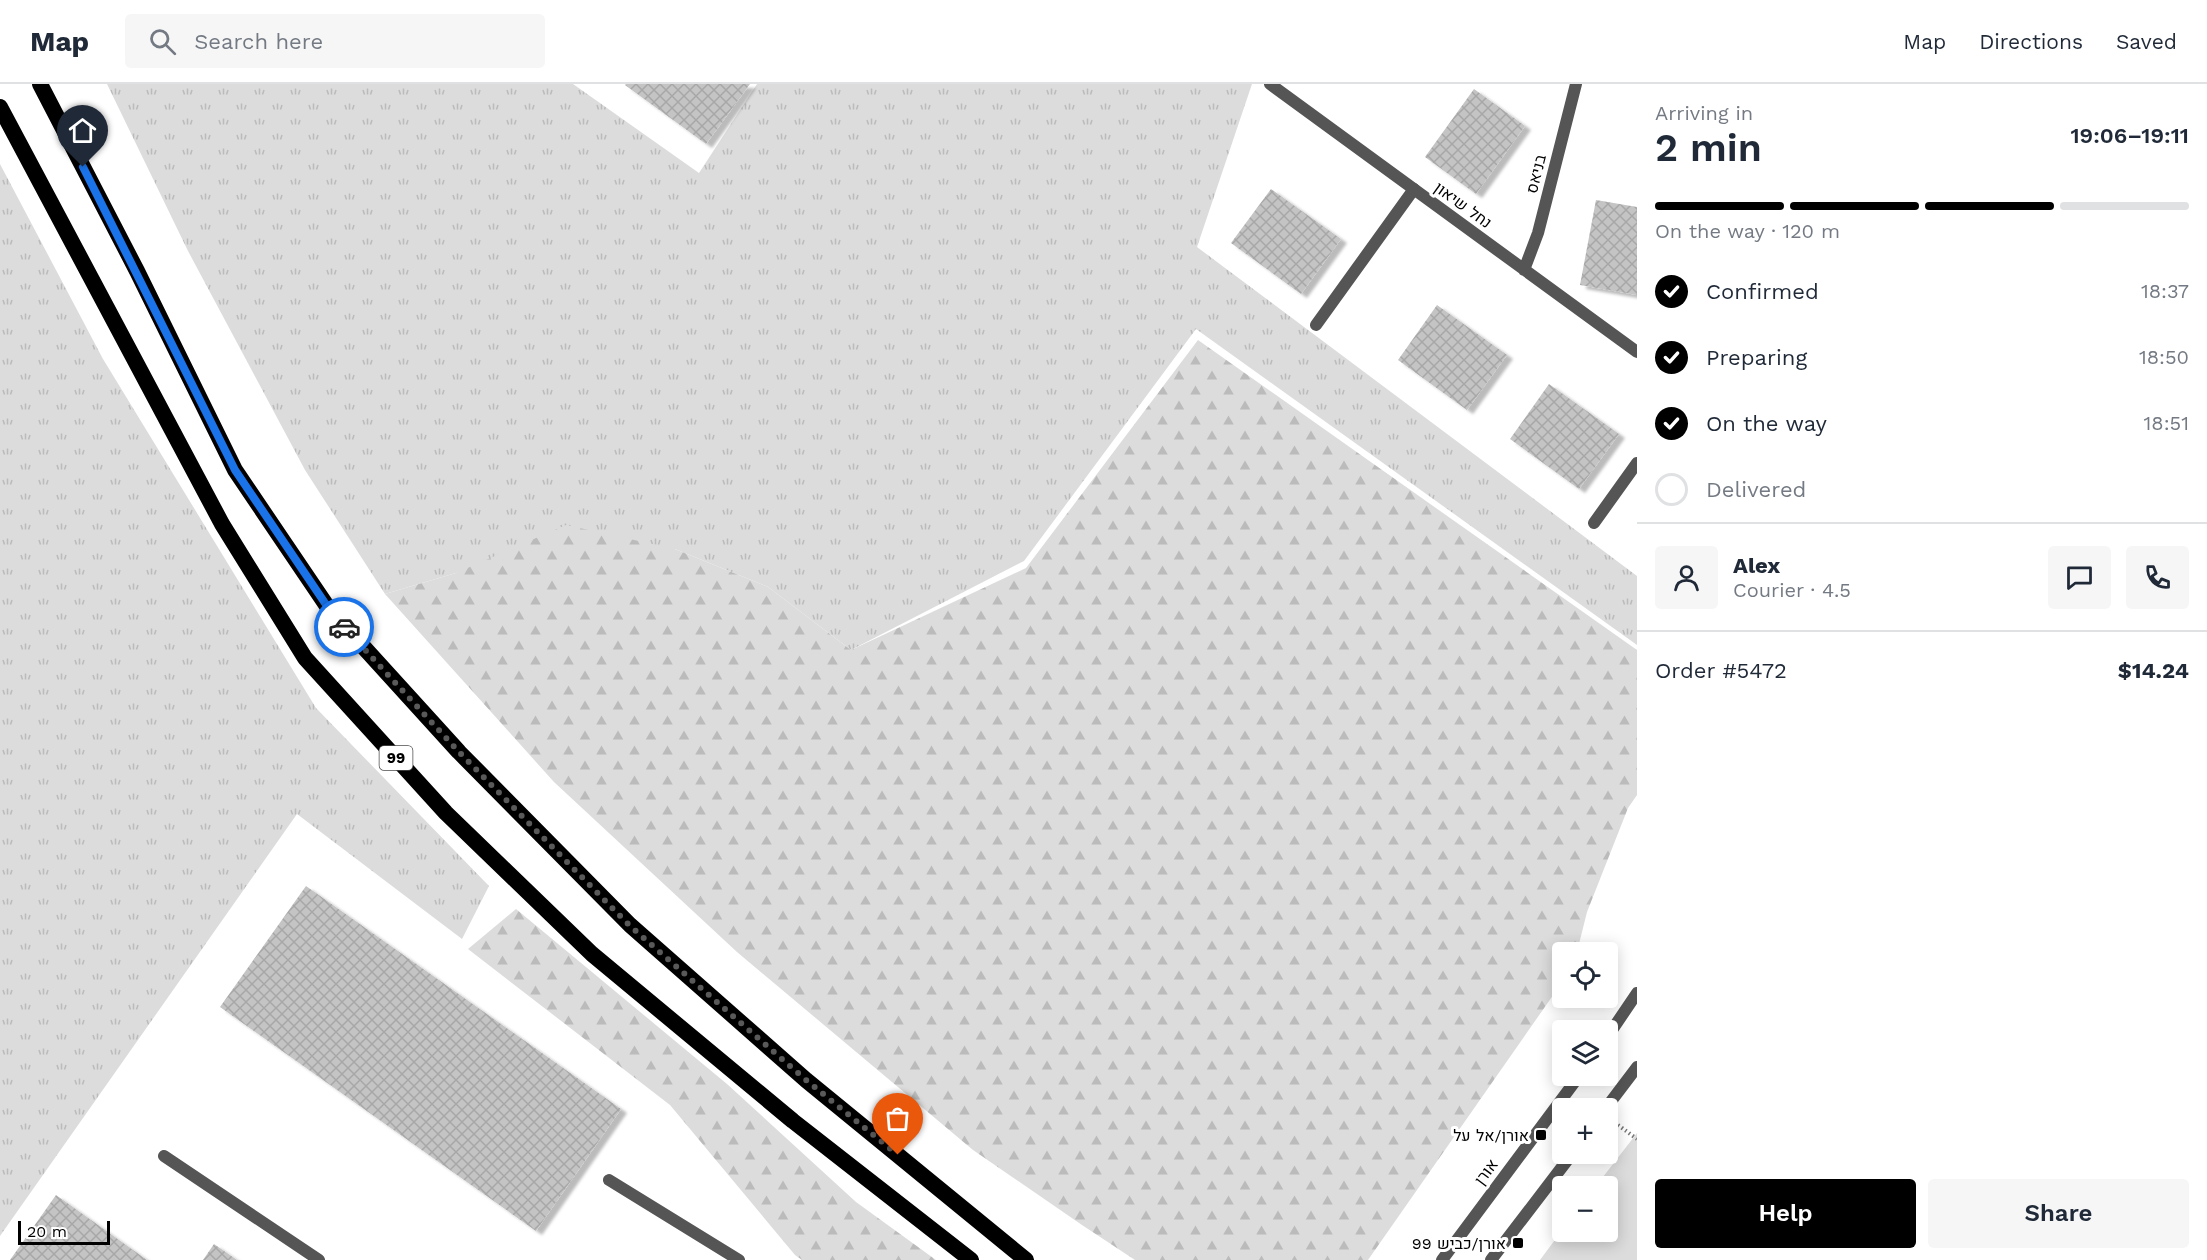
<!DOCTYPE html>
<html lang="en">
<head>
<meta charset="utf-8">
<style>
  :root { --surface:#fff; --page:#f6f6f7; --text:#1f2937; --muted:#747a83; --line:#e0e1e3; --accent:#000 }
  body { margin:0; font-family:"Work Sans",Heebo,sans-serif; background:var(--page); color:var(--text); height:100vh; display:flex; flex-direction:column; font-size:22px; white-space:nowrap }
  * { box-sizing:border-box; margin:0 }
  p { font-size:20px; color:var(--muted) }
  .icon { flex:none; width:33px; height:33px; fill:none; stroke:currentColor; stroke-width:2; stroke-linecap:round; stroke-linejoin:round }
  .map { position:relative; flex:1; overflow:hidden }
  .panel { display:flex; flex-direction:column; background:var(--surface); width:570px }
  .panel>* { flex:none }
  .fabs { position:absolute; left:1552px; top:858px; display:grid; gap:12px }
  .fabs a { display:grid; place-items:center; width:66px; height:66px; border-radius:6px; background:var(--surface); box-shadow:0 3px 15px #0003; font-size:30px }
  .scale { position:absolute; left:18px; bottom:15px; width:92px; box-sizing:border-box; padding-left:6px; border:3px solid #000; border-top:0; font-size:16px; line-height:21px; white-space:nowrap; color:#000; -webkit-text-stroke:4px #fff; paint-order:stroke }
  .pin { position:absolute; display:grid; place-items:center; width:51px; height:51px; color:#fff; margin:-62px -26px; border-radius:50% 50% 50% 0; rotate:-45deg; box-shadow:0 0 6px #0007 }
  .pin .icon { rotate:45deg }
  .courier { position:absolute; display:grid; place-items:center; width:60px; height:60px; margin:-30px; border:4px solid #1a73e8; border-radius:50%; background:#fff; color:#222; box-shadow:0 2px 8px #0007 }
  .head em { font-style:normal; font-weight:600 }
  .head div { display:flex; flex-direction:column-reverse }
  .head { display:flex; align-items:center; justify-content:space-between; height:102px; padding:0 18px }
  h1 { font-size:39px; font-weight:600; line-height:45px }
  .bar { display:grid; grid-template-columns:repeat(4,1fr); gap:9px 6px; align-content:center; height:72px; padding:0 18px }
  .bar i { height:8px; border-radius:4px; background:var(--line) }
  .bar .active { background:var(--accent) }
  .bar p { grid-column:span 4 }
  .line { display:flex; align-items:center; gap:15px; padding:0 18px; border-top:2px solid var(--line) }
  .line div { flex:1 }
  .round { display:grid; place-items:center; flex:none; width:63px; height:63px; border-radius:6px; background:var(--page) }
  ol { padding:0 18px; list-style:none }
  li { display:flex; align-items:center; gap:18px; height:66px }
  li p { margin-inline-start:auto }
  li .icon { padding:6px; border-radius:50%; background:var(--accent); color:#fff; stroke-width:4 }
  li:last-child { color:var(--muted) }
  li i { width:33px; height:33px; border:3px solid var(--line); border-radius:50% }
  .action { display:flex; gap:12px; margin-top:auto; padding:12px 18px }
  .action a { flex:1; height:69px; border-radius:6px; background:var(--accent); color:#fff; font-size:24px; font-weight:600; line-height:69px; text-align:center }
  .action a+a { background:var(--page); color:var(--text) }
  header { display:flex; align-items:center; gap:36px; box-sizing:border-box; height:84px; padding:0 30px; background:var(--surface); border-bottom:2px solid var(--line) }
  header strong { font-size:28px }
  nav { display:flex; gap:33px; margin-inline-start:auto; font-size:21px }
  .search { width:420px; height:54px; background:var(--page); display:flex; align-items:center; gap:15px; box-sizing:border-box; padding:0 21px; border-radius:6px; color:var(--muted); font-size:22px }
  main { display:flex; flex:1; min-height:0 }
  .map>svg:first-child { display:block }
  .grass { fill:url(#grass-tufts) }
  .forest { fill:url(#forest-firs) }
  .green { fill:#dcdcdc }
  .building { fill:url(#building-cross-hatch); filter:url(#shadow) }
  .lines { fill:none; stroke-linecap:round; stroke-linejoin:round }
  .path { stroke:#777; stroke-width:4; stroke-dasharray:1.5 3; stroke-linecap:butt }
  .service { stroke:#555; stroke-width:12 }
  .minor { stroke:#555; stroke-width:12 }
  .tertiary { stroke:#555; stroke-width:12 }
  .trunk { stroke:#000; stroke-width:16 }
  .done { stroke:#595959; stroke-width:6; stroke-dasharray:0 10.8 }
  .route { stroke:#1a73e8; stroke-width:8 }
  .poi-dot { fill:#000; stroke:#fff; stroke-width:2 }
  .labels { text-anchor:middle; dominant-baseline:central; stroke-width:6; stroke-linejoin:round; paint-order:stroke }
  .shield { fill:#fff; stroke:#4c4c4c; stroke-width:1.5 }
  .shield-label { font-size:15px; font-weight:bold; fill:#000 }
  .street-label { font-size:16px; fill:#000; stroke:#fff }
  .poi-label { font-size:16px; fill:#000; stroke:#fff; text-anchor:end }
</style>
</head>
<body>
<header>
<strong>Map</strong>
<div class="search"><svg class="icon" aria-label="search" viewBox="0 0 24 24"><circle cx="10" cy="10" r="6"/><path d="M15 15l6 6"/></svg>Search here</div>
<nav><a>Map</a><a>Directions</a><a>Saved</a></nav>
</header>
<main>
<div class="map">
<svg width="1637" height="1176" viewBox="0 0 1637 1176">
  <defs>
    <pattern id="grass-tufts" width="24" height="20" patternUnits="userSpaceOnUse" patternTransform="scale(1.5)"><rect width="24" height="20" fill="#dcdcdc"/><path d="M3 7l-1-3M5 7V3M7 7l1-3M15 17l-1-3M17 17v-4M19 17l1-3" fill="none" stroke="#bbb"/></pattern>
    <pattern id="forest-firs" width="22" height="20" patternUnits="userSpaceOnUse" patternTransform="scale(1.5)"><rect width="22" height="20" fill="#dcdcdc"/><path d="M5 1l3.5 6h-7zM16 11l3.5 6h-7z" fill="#bbb"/></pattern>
    <pattern id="building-cross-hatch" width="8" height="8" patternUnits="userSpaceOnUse" patternTransform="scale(1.5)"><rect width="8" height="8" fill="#c4c4c4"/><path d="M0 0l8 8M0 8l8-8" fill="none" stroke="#a7a7a7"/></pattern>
    <filter id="shadow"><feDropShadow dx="6" dy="4" stdDeviation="1.5" flood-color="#0004"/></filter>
  </defs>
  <rect width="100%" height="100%" fill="#fff"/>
  <path class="grass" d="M107 0H573L699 89 757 0H1252L1197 163 1637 492V561L1196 245 1024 477 851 566 768 503 675 465 456 489 385 510 305 386 188 167Z
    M0 80 103 275 316 624 489 802 462 855 297 730 0 1152Z"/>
  <path class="forest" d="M1198 256 1637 566V711L1628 724 1587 828 1577 868H1563V897L1368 1176H1135L1082 1141 973 1066 737 868 554 698 385 510 456 489 566 441 675 465 768 503 851 566 1026 484Z
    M516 825 727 1000 856 1118 936 1176H802L795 1171 670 1021 468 865Z"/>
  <path class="green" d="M1637 1049V1176H1540L1563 1145V1148H1608V1102H1596Z"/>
  <path class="building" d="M626 0H750L706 60 625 1Z
    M1474 5 1525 42 1476 110 1425 73Z
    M1271 105 1341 155 1301 210 1231 159Z
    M1596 116 1637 123V211L1580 201Z
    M1437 221 1507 271 1467 326 1398 276Z
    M1549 300 1619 350 1579 405 1510 355Z
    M306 802 621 1025 536 1147 220 923Z
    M56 1111 147 1176H10Z
    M214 1160 237 1176H203Z"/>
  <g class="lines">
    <path class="path" d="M1618 1041 1637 1055"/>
    <path class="service" d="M1316 241 1414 105
      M1594 439 1637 379
      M164 1072 319 1176
      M609 1096 739 1176"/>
    <path class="minor" d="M1270 0 1637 268
      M1524 186 1538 149 1576 0"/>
    <path class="tertiary" d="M1608 952 1637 909
      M1606 1024 1637 983
      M1442 1176 1579 992
      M1491 1176 1572 1070"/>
    <path class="trunk" d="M40 0 137 187 235 386 329 525 459 668 630 841 806 996 1026 1176
      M0 23 222 440 305 574 446 729 592 870 793 1037 971 1176"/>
  </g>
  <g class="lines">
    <path class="done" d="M344 543 459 668 630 842 806 996 898 1071"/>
    <path class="route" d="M83 83 235 386 329 525 344 543"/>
  </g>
  <g class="poi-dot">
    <rect x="1535" y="1045" width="12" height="12" rx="3"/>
    <rect x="1512" y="1153" width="12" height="12" rx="3"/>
  </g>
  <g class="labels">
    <rect class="shield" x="379.5" y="662" width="33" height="24" rx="4.5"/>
    <g class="shield-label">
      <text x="396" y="674">99</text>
    </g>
    <g class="street-label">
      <text transform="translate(1536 90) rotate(-76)">בניאס</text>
      <text transform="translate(1463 121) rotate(36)">נחל שיאון</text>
      <text transform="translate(1486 1088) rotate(-53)">אורן</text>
    </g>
    <g class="poi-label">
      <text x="1529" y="1051">אורן/אל על</text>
      <text x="1506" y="1159">אורן/כביש 99</text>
    </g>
  </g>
</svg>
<div class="fabs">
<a><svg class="icon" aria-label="locate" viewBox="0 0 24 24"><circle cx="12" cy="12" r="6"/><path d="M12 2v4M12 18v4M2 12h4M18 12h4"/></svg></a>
<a><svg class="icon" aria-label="layers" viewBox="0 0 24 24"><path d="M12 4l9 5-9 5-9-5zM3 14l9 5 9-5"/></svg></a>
<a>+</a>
<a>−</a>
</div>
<div class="scale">20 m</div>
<div class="pin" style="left:898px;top:1071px;background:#ea580c"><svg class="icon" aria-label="bag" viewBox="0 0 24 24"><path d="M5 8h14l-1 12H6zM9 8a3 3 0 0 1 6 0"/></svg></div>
<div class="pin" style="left:83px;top:83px;background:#1f2937"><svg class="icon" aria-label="home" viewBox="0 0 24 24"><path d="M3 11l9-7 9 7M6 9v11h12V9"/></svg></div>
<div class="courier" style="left:344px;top:543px"><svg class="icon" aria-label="car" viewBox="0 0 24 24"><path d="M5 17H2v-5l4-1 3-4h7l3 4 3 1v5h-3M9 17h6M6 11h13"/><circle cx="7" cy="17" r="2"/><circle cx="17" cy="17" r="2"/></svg></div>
</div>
<section class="panel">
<div class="head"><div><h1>2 min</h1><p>Arriving in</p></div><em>19:06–19:11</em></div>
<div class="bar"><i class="active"></i><i class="active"></i><i class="active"></i><i></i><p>On the way · 120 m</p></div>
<ol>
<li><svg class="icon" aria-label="check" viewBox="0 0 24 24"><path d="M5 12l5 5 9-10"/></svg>Confirmed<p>18:37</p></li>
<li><svg class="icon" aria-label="check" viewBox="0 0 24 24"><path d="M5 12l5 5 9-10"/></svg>Preparing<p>18:50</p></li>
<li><svg class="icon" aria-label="check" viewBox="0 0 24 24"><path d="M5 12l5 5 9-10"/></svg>On the way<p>18:51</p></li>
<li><i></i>Delivered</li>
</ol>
<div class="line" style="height:108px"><a class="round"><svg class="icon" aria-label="person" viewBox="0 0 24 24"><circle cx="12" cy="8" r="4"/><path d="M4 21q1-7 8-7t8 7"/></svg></a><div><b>Alex</b><p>Courier · 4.5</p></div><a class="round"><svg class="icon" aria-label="chat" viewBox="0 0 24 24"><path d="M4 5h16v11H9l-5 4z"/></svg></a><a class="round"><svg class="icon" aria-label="phone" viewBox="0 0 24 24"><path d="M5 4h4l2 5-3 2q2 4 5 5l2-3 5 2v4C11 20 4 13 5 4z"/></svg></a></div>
<div class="line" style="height:78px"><div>Order #5472</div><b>$14.24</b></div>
<div class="action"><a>Help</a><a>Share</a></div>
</section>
</main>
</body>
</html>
